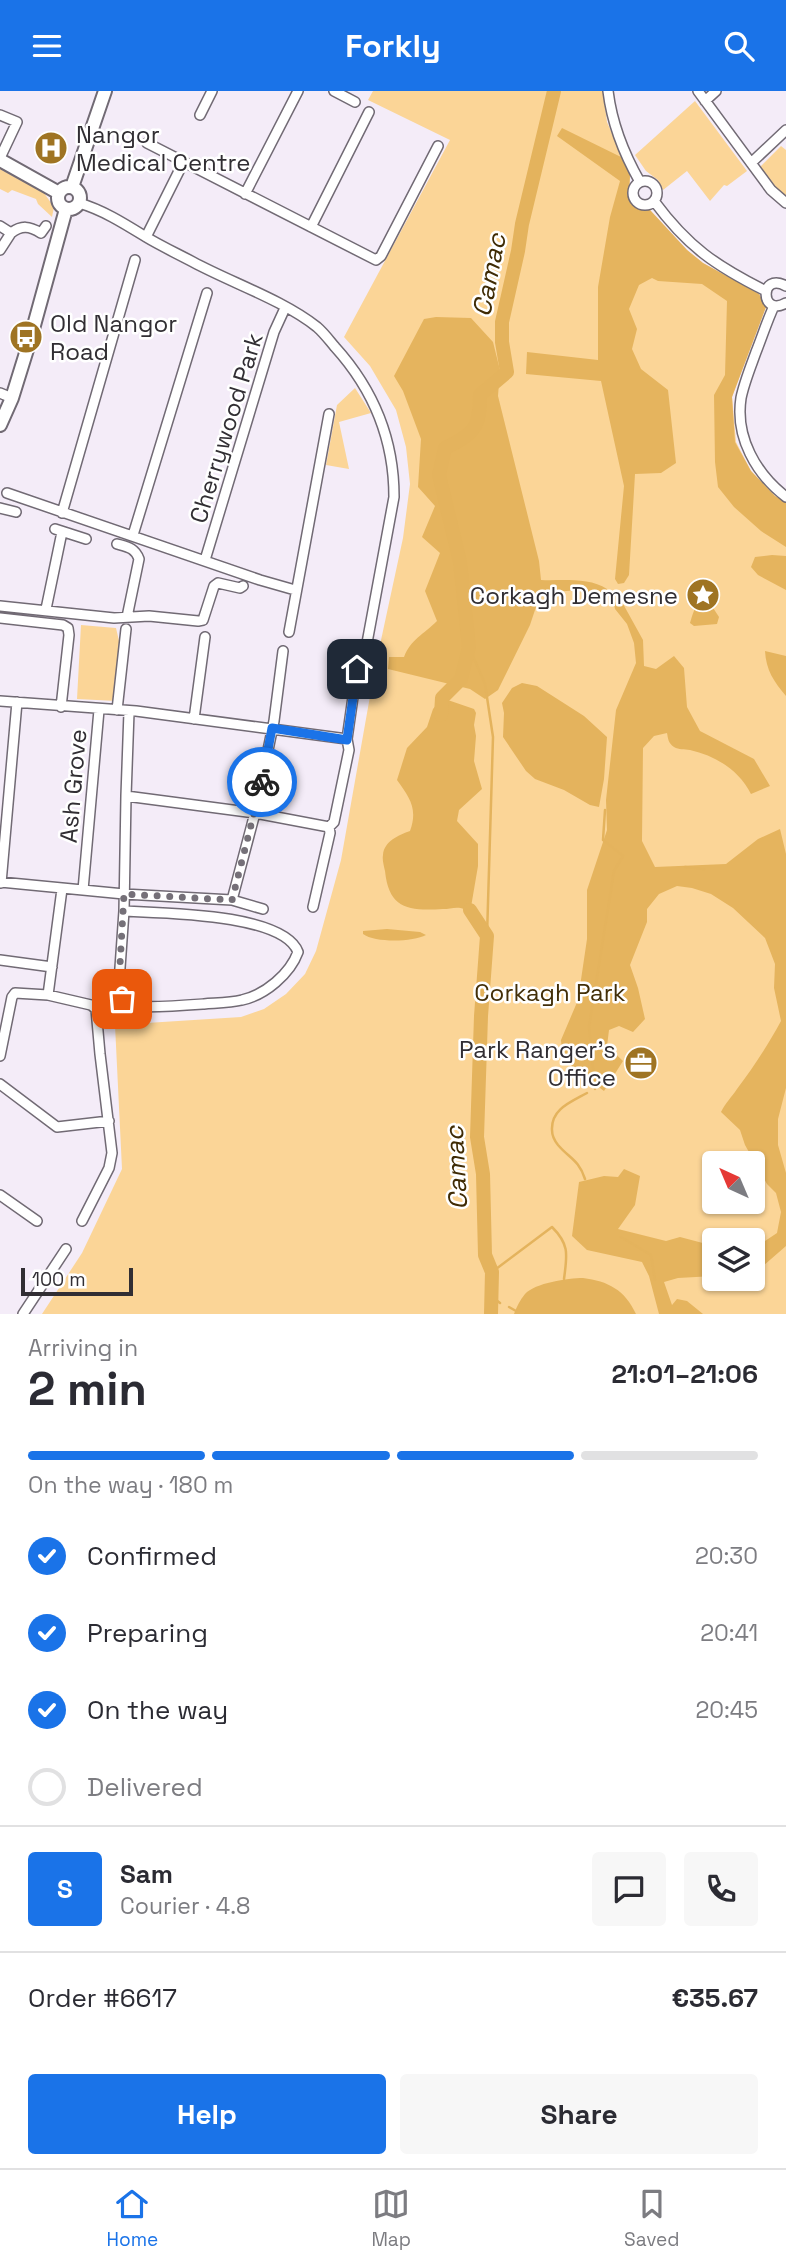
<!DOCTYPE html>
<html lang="en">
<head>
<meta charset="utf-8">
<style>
  :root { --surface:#fff; --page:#f7f7f7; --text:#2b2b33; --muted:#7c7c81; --line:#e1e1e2; --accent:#1a73e8 }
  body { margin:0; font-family:"Space Grotesk",sans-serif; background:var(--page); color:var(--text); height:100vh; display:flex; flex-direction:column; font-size:26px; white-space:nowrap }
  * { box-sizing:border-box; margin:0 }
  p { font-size:23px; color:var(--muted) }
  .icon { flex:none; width:38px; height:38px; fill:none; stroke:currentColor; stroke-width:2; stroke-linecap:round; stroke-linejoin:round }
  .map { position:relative; height:1223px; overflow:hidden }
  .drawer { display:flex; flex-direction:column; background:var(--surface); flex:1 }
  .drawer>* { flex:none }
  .needle { width:46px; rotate:316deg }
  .buttons { position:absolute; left:702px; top:1060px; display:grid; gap:14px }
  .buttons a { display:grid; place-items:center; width:63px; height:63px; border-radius:7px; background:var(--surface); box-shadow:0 2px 5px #0004; font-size:35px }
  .scale { position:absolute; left:21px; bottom:18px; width:112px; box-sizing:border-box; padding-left:7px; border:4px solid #312e33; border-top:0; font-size:19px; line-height:24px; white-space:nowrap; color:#312e33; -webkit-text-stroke:5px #fff; paint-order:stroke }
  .pin { position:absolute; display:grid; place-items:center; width:60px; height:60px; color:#fff; margin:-30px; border-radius:14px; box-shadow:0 4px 10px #0006 }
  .courier { position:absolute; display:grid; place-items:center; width:70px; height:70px; margin:-35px; border:5px solid #1a73e8; border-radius:50%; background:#fff; color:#222; box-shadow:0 2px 9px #0007 }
  .head em { font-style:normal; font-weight:600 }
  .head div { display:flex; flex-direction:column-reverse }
  .head { display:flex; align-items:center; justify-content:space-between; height:119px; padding:0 28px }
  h1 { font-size:46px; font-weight:600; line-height:52px }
  .bar { display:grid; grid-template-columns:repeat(4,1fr); gap:10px 7px; align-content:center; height:84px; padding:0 28px }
  .bar i { height:9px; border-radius:5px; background:var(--line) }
  .bar .on { background:var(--accent) }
  .bar p { grid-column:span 4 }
  .line { display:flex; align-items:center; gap:18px; padding:0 28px; border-top:2px solid var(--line) }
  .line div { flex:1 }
  .round { display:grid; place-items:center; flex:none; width:74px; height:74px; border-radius:7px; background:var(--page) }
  ol { padding:0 28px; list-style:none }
  li { display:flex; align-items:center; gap:21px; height:77px }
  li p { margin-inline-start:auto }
  li .icon { padding:7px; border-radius:50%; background:var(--accent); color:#fff; stroke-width:4 }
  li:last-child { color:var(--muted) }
  li i { width:38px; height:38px; border:4px solid var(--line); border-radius:50% }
  .primary-button { display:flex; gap:14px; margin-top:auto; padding:14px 28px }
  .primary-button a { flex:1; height:80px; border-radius:7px; background:var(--accent); color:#fff; font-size:28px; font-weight:600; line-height:80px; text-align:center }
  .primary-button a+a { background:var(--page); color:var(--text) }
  header { display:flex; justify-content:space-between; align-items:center; height:91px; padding:0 28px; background:var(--accent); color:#fff; font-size:32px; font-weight:600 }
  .menu { display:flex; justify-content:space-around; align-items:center; height:98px; border-top:2px solid var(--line); background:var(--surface); font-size:19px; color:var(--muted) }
  .menu a { display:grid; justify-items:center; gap:4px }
  .menu .on { color:var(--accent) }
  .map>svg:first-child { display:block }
  .green { fill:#fbd597; fill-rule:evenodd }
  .forest { fill:#e5b45e }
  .water { fill:#e4b35d }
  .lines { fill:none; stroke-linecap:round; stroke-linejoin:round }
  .stream { stroke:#e4b35d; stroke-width:2.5 }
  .river { stroke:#e4b35d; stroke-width:14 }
  .street-casing { stroke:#716a74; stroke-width:12 }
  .secondary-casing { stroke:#716a74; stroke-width:16 }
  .street { stroke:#fff; stroke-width:9 }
  .secondary { stroke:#fff; stroke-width:12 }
  .done { stroke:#757078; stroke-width:7; stroke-dasharray:0 12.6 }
  .route { stroke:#1a73e8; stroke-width:9 }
  .labels { text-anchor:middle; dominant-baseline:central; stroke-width:5; stroke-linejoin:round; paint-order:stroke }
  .poi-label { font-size:24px; fill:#312e33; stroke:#fff; text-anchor:start }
  .street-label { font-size:24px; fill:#312e33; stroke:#fff }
  .park-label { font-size:24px; fill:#432f08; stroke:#fff }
  .water-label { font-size:26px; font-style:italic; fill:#3f2b04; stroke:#fff }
</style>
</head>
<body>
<header><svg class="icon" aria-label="menu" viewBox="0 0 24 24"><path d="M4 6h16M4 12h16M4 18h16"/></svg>Forkly<svg class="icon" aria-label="search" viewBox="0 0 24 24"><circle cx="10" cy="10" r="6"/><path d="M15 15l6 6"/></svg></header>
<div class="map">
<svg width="786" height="1223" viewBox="0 0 786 1223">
  <rect width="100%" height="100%" fill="#f4ecf8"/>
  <path class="green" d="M373 0H603L607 31 630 84 629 104 642 116 650 119 687 159 703 172 759 203 766 216 732 306 736 351 751 380 775 405 786 411V1223H42L82 1162 122 1078 115 934 241 926 264 918 286 903 305 883 316 860 341 769 375 577 403 447 410 393 406 356 396 319 370 275 344 246 450 49 368 9ZM714 1073H752V1111H714ZM714 1150H752V1188H714Z
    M695 10 747 80 727 95 724 94 710 110 687 80 663 99 658 89 646 80 635 64Z
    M781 55 786 59V105L776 96 760 76Z
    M0 78 44 102 54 116 52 126 38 113 36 108 12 99 8 102 0 98Z
    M355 297 371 322 339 331 349 378 326 374 337 314Z
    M81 534 116 537 120 554 114 594 117 595 116 610 77 608Z"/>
  <path class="forest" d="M562 37 621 66 630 84 629 104 642 116 650 119 687 159 703 172 759 203 766 216 732 306 735 351 751 380 775 405 786 411V456L761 440 734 416 718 396 715 371 714 304 725 284 727 210 702 193 658 190 652 187 639 194 629 218 637 238 632 258 641 278 668 299 676 372 661 382 635 383 629 484 624 492 618 493 615 488 624 395 601 290 526 283 527 261 598 269V196L610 126 620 90 557 45Z
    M436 226 471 227 493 251 500 279 498 305 539 470 541 489C561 490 589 486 607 498V503L602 506C580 498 560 497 539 507L530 534 498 599 485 608 470 598 388 578 389 566H404C411 548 423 544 437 530L425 500 440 462 422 446 435 415 418 396 421 348 403 300 394 285 424 228Z
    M772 464 786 465V499L758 484 751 476 755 466Z
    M706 506 719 526 717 533 694 535 690 532C693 522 696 510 706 506Z
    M617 510 622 511 643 549 644 575 656 578 674 565 684 577 687 616 700 640 754 668 770 695 751 703C739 679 716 665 690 659 684 658 679 659 674 656 668 652 668 647 667 642L654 645 643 657 642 750 655 776 726 773 758 748 780 738 786 763V997L778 1028V1054L786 1082V1155L763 1175 753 1179V1158L777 1142 781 1121 776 1102 767 1093 745 1054 740 1039 721 1021C726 1011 731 1007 737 998 753 977 768 954 781 930L774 897 775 873 765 847 733 817 711 803 692 797 677 795 659 803 647 818V831L630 874 638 897 645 928 633 941 619 935 609 939 607 955 623 970 604 1000 573 977 562 962 561 949 578 909 587 848V799L607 739 606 709 616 619 636 572 634 552 627 533 615 518 614 513Z
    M765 560 786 565V605C774 591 766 579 765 560Z
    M387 838 420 841 426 844C413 851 375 852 363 843V840Z
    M624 1078 640 1085 635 1114 618 1138 666 1150 680 1146 714 1155V1185L678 1187 664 1191 672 1214 677 1208 687 1210 703 1223H659L649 1185 642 1171 587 1159 572 1145 579 1091 604 1085 618 1086Z"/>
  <path class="water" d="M522 592 537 595 584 625 607 646 604 688 599 716 590 714 564 699 535 688 526 680 503 646 504 622 502 612 512 597Z
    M442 607 474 618 476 622 474 634 476 645 474 670 482 698 459 719 457 730 478 753V775L471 816 480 833 478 835C474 828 472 821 464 818 457 815 450 818 443 818 408 820 389 818 385 780 384 775 382 769 383 764 384 750 399 744 410 740 418 718 410 707 397 689L407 657 427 636 433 618Z
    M583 1187C608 1190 625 1199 636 1223H514C516 1217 520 1209 525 1203 535 1192 568 1187 583 1187Z"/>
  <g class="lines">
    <path class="stream" d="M469 556 485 593 493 646 487 845
      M685 776 704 778
      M595 998 589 936 614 780 623 765 603 749 605 719
      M585 1088C579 1069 569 1067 558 1054 554 1049 552 1045 552 1039 551 1018 571 1011 587 1002
      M621 1146 651 1164 655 1189
      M492 1181 552 1136C570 1154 567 1164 564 1188
      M491 1205 500 1212
      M509 1216 516 1220"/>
    <path class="river" d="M441 624 442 607 461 588 469 556 460 471 439 384 445 357C474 343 480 337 480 304L507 281 502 251V231L518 160 522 133 554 0
      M470 819 487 845 481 925 477 1046 483 1083 485 1164 492 1181 491 1223"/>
    <defs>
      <path id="street" d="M334 0 355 11
        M608 0C612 33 624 63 640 91
        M698 0 771 99 786 112
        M705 10 716 0
        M0 24 17 31 0 67
        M200 24 212 0
        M147 52 376 169 381 165 438 55
        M751 72 786 39
        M633 102a12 12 0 1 1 24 0a12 12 0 1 1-24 0Z
        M245 103 298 0
        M654 110C688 156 716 175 766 200
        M79 112C103 119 125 133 146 146 161 155 178 163 193 171 232 192 283 209 317 236 324 242 329 249 335 256 373 298 394 349 394 406L364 568
        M0 135 11 142 0 159
        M311 136 369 21
        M11 142C22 134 29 135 41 142L46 135
        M146 146 183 72
        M786 195C759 180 760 227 786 212
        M774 215C767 230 762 246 756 261 751 275 744 292 741 307 735 346 756 383 786 406
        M0 302 12 307
        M7 402 260 489 295 499
        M0 417 16 421
        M62 422 135 169
        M55 438 86 448
        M133 444 207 202
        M117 453C128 456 135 457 139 468L127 526
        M205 469 274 241 285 217
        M0 515 114 527 149 525 198 530 203 529 214 495 218 492 240 497 243 495
        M46 518 62 441
        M0 527 63 534 68 537 69 544 61 616
        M289 541 329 323
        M0 610 136 620 347 648 357 578 371 580
        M117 619 126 538
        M129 621 126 705 255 722 274 630 283 560
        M194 628 205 546
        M0 791 124 803 232 809 263 818
        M1 792 17 611
        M83 799 99 619
        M232 809 255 722 329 736
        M313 816 330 742 329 736 334 731 349 659 347 648
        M124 820C160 822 283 822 298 861 290 883 265 904 242 909 230 912 216 912 204 913 178 915 153 917 127 915L124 911
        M0 869 52 876
        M48 904 62 798
        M124 911 119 891 124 820 126 705
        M96 918 124 911
        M0 965 12 906 15 902 48 904 91 914 96 918
        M0 993 57 1036 109 1030
        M0 1104 37 1130
        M82 1130 109 1077 112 1062 100 963 96 918
        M23 1223 66 1158"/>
      <path id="secondary" d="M0 69 59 102
        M58 107a11 11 0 1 1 22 0a11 11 0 1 1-22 0Z
        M72 96 105 0
        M0 334 12 307 30 249 66 118"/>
    </defs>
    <use href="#street" class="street-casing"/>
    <use href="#secondary" class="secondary-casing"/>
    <use href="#street" class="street"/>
    <use href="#secondary" class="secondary"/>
  </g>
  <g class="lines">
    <path class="done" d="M122 908 119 891 124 803 232 809 262 691"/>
    <path class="route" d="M262 691 272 637 347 649 357 578"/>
  </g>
  <defs>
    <symbol id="hospital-disc" viewBox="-11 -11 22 22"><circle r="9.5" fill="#9f7423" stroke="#fff"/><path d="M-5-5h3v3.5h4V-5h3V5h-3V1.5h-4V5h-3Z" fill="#fff"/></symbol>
    <symbol id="bus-disc" viewBox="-11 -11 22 22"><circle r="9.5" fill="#9f7423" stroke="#fff"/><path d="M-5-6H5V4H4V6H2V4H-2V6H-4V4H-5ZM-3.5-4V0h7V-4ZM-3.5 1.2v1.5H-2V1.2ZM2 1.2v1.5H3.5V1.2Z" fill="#fff"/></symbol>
    <symbol id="sight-disc" viewBox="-11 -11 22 22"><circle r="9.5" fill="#9f7423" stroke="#fff"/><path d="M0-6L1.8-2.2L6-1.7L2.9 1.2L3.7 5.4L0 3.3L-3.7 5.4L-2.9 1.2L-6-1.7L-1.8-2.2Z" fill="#fff"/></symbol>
    <symbol id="office-disc" viewBox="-11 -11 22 22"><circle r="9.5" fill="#9f7423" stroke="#fff"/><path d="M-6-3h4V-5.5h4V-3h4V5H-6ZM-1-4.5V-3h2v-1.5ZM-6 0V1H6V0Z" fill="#fff"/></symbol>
  </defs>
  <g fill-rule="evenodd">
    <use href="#hospital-disc" x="32" y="38" width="38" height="38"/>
    <use href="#bus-disc" x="7" y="227" width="38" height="38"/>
    <use href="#sight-disc" x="684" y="485" width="38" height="38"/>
    <use href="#office-disc" x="622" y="953" width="38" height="38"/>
  </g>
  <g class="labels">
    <g class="poi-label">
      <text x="76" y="43">Nangor<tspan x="76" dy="28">Medical Centre</tspan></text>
      <text x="50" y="232">Old Nangor<tspan x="50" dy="28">Road</tspan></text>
      <text x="678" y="504" text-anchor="end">Corkagh Demesne</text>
      <text x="616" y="958" text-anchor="end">Park Ranger's<tspan x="616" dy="28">Office</tspan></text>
    </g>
    <g class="street-label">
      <text transform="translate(226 337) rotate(-73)">Cherrywood Park</text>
      <text transform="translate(73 695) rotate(-85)">Ash Grove</text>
    </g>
    <g class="park-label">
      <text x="550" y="901">Corkagh Park</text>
    </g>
    <g class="water-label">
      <text transform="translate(489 184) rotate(-79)">Camac</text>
      <text transform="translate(456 1077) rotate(-93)">Camac</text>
    </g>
  </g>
</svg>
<div class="buttons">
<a><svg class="needle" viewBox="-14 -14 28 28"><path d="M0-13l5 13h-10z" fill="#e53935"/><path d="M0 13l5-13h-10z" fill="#7c7c81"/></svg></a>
<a><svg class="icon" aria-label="layers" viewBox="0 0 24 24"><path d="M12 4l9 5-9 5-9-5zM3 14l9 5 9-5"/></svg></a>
</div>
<div class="scale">100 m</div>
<div class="pin" style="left:122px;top:908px;background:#ea580c"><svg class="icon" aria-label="bag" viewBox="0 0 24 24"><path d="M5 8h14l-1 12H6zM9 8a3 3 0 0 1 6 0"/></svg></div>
<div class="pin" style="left:357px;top:578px;background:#1f2937"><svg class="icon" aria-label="home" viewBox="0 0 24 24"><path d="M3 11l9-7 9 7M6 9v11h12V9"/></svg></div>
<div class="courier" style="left:262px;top:691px"><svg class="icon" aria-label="bike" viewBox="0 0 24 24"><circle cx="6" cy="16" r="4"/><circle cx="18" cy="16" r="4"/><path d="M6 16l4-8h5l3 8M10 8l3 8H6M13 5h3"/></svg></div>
</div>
<section class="drawer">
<div class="head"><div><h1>2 min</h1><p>Arriving in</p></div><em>21:01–21:06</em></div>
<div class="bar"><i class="on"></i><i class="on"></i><i class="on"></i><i></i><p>On the way · 180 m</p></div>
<ol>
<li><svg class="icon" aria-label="check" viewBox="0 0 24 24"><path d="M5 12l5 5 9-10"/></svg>Confirmed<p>20:30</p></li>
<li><svg class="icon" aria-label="check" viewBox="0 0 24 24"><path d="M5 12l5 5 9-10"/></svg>Preparing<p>20:41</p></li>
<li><svg class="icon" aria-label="check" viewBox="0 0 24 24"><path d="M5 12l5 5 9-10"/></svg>On the way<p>20:45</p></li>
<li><i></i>Delivered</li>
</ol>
<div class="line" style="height:126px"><b class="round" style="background:var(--accent);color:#fff">S</b><div><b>Sam</b><p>Courier · 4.8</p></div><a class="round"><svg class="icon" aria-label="chat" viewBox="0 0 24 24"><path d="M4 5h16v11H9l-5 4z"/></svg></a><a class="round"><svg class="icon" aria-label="phone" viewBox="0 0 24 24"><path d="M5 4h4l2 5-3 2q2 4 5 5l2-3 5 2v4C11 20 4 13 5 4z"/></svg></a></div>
<div class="line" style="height:91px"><div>Order #6617</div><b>€35.67</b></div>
<div class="primary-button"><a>Help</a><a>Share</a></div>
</section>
<nav class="menu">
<a class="on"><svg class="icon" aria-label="home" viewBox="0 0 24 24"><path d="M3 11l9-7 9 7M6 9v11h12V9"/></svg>Home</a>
<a><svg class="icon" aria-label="map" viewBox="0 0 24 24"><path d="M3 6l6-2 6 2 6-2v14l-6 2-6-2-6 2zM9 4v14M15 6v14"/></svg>Map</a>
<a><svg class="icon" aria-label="saved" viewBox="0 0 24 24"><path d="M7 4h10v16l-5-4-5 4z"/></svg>Saved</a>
</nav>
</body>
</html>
